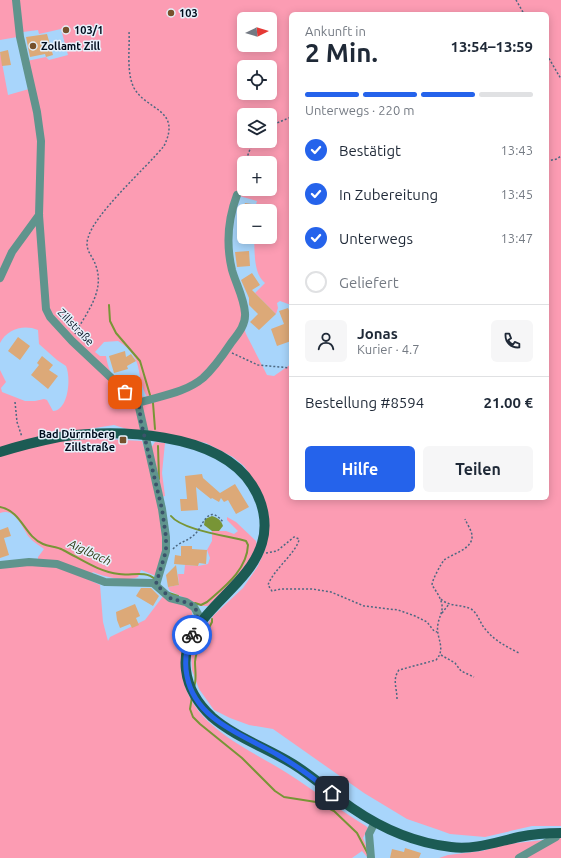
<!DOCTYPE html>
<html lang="de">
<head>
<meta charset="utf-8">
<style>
  :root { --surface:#fff; --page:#f6f6f7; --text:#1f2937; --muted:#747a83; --line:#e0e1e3; --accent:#2563eb }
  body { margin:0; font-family:Ubuntu,sans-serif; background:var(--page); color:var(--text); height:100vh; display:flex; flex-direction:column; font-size:15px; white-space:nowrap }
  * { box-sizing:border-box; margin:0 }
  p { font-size:13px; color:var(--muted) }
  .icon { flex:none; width:22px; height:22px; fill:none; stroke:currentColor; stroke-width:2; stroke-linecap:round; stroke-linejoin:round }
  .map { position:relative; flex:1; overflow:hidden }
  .sheet { position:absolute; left:289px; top:12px; width:260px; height:488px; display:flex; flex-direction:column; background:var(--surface); border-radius:6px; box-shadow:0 2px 10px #0003 }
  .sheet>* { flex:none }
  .needle { width:26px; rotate:85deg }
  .controls { position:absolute; left:237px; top:12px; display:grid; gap:8px }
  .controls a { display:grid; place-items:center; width:40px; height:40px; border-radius:6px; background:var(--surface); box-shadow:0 2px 10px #0003; font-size:20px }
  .pin { position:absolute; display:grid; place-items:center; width:34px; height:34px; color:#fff; margin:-17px; border-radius:8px; box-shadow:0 2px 6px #0006 }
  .courier { position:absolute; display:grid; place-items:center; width:40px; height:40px; margin:-20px; border:3px solid #2563eb; border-radius:50%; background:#fff; color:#222; box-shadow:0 1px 5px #0007 }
  .head em { font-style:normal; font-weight:700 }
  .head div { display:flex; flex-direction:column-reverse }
  .head { display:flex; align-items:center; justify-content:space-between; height:68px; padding:0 16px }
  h1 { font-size:26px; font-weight:700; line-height:30px }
  .bar { display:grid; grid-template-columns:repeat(4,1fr); gap:6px 4px; align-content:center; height:48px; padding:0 16px }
  .bar i { height:5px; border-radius:3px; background:var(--line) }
  .bar .current { background:var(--accent) }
  .bar p { grid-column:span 4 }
  .line { display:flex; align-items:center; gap:10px; padding:0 16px; border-top:1px solid var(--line) }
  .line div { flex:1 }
  .round { display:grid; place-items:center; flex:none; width:42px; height:42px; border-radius:6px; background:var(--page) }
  ol { padding:0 16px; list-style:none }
  li { display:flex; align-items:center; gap:12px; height:44px }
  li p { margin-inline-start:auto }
  li .icon { padding:4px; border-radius:50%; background:var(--accent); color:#fff; stroke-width:4 }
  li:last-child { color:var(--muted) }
  li i { width:22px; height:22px; border:2px solid var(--line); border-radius:50% }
  .button { display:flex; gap:8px; margin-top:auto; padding:8px 16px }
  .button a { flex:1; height:46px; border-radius:6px; background:var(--accent); color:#fff; font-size:16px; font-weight:700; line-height:46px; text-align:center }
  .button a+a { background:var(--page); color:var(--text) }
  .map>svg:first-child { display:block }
  .green { fill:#fc9cb3; fill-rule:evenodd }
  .water { fill:#789536 }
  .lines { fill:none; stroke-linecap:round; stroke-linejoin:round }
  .stream { stroke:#789536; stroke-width:2 }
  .building { fill:#dca978 }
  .path { stroke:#4c6882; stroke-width:1.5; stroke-dasharray:2 2; stroke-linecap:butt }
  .minor { stroke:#60948d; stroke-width:8 }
  .major { stroke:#1c5b54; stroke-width:10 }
  .done { stroke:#3b536b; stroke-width:4; stroke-dasharray:0 7.2 }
  .route { stroke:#2563eb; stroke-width:5 }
  .poi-dot { fill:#76512c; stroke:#e6f1fb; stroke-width:1.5 }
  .labels { text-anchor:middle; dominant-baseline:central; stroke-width:3; stroke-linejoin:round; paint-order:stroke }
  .poi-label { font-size:11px; font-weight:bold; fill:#000d1d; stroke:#e6f1fb; text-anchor:start }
  .street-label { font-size:11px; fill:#000d1d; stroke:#e6f1fb }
  .water-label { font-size:12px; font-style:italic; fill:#2f3b14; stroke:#e6f1fb }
</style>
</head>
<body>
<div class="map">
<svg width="561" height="858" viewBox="0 0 561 858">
  <rect width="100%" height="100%" fill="#a8d5fb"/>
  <path class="green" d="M0 0H561V826H532L485 837 450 834 439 830 407 819 364 793 273 729 249 725 230 718 214 710 199 689 192 670 191 653 197 638 214 615 243 588 258 566 266 547 269 525 268 513 259 488 244 466 233 457 206 443 150 431 130 430 114 425 43 436 0 448V370L6 382 1 388 2 392 25 401H35L44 399 47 400 53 411C69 410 71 377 66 366L57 360 39 344 38 330C24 324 7 329 0 343V52L8 95 29 89 22 62 46 57 49 60 68 55 61 29 39 34 38 30 23 32V36L0 40ZM291 14H547V498H291V364L274 376 267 375 247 336 244 329C214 373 205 387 151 402L148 397 177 390 199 378 214 362 241 326 243 313 229 262 227 235 230 213 236 195 257 201 254 211H270V237H254C255 252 253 273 265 283L255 293 276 314 278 308 277 303 280 301 291 305ZM244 19H270V45H244ZM244 67H270V93H244ZM244 115H270V141H244ZM244 163H270V189H244ZM118 341C146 359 134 373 147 397 124 395 109 378 106 356H100L95 352 104 342Z
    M86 438 142 441 155 487 165 545 156 576 141 570 138 577C126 582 104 577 93 572L87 579 100 585 103 622 108 641 110 637 145 620 164 595 191 609C195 620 189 627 187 638 185 648 182 674 184 683 197 729 251 750 287 773 314 790 339 810 366 826L368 828 363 838 368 850V858L362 851 352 858H0V568L38 564V557L44 549C39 545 33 542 29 537 22 527 15 507 0 513V456L51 442Z
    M155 442 165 443 162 473 165 496 161 497 151 448Z
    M227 517 236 522 256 541 257 545 248 566 208 606H202L170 591 168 587 179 585 178 574H184L185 565 198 566 208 564 210 558 207 550 212 541V531H226L234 534 238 531 227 520Z
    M561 838V858H439L448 855 482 851 507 844Z"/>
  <path class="water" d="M212 516C218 518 221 520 223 526L219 531H212L204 525 205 519Z"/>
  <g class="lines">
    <path class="stream" d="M109 305 110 321 116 333 140 361 150 395
      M153 403 155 429
      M158 446 159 479
      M0 507C22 511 24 536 43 544 49 547 57 546 63 550 81 559 99 572 119 574 131 576 145 570 155 579
      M171 516C182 530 228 536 246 541L248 545C247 570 224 587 207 602L201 605 195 603
      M169 593 178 596
      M194 687C197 679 195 671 195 662 196 648 206 634 212 622V619
      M192 697 190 709 193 717 200 724 242 758 275 791 284 797 316 802 334 811 357 833 368 854"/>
  </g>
  <path class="building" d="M47 34 53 55 46 57 45 54 30 57 26 37Z
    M8 50 11 65 2 66 0 52Z
    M245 203 252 204 251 211H244V221L237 219 239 209 243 210Z
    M249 251 250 266 237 267 235 252Z
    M252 273 260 285 252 290 276 314 259 330 250 322 258 314 249 305V298L241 280Z
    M288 308 291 315V341L277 346 271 329 284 324 279 311Z
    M18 337 30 346 20 360 8 351Z
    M125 351 126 357 131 354 136 361 127 366 128 369 114 373 109 356Z
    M42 356 53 365 49 370 58 376 48 389 31 375 39 365 37 363Z
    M202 474 203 478 220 493 235 484 249 507 236 514 228 500 224 502 221 498 219 502 212 498 211 499 196 487 198 510 181 511 180 499H187L185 476Z
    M8 527 11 536 4 538 9 555 0 558V530Z
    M181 546H192V549L207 550 206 564 199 563 198 566 174 564 175 555 181 556Z
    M176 565 179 585 168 587 166 575Z
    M141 588H151L159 596 153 606 136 596Z
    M135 604 140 616 136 618 139 625 132 628 130 624 120 628 117 620 116 612Z
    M405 848 421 853 419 858H390L392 849 404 852Z"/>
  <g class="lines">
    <path class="path" d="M516 0 524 14
      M547 55 561 79
      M270 126 291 117
      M547 161 557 159 561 156
      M245 163 253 141
      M240 188 244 169
      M75 334C86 313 105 292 96 266 93 256 84 250 88 238 94 214 146 168 164 146 182 109 147 111 134 88 126 72 130 49 129 32
      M232 353 258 365 291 368
      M15 402 17 422 22 437
      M173 549C179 542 188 541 194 535 203 528 207 502 223 522
      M266 553 277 551 294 537 299 539C298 551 273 570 268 585L272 591 281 589H312L331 592 364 606 398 610 415 616 427 622 434 631 437 632
      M441 599C449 607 461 604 471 609 478 613 480 624 486 630 495 641 507 647 519 653
      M442 613 449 604
      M441 655 455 663 461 671 474 677
      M397 699C397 688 392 679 399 670L436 660C447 648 435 637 438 624 439 617 443 612 442 605 441 598 436 591 432 585 432 580 441 564 444 560 452 554 473 549 472 536 472 531 467 524 465 519"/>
    <path class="minor" d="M16 0 20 37 37 112 41 141 39 215 46 309 50 317 72 341 138 403 162 509 166 537V551L156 585
      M0 278 12 252 39 215
      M138 403C160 396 185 393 203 378 214 368 223 355 231 343 238 334 246 325 245 313 244 298 236 284 232 270 226 245 228 219 237 195
      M0 565 29 562 57 564 105 582 153 583 170 598 186 602 194 607 198 614 196 628
      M371 858 369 834 375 822
      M519 858 556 837 558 833"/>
    <path class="major" d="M0 452C19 446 39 441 59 437 116 429 218 431 252 485 263 502 268 523 262 543 248 592 179 616 186 670 188 688 199 705 212 717 235 737 267 748 293 764 314 777 332 794 352 808 381 828 416 843 451 847 475 850 496 842 519 837 533 834 547 833 561 833"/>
  </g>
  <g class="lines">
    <path class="done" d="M125 392 136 400 139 405 141 422 162 509 166 537V551L156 584 170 598 191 604 197 611V623L192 635"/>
    <path class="route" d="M192 635C186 648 184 661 187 676 195 720 243 735 278 755 297 766 315 779 332 793"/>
  </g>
  <g class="poi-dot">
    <circle cx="171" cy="13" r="4"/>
    <circle cx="66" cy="30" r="4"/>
    <circle cx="33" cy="46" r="4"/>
    <rect x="119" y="436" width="8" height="8" rx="2"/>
  </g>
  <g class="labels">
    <g class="poi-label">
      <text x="179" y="13">103</text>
      <text x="74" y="30">103/1</text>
      <text x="41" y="46">Zollamt Zill</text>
      <text x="115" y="434" text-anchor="end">Bad Dürrnberg<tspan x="115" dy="13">Zillstraße</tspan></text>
    </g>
    <g class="street-label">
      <text transform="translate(76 327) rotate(46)">Zillstraße</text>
    </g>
    <g class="water-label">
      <text transform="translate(90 552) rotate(25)">Aiglbach</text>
    </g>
  </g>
</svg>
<div class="controls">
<a><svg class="needle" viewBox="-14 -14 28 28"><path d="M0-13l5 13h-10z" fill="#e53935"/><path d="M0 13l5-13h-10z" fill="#747a83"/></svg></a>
<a><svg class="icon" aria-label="locate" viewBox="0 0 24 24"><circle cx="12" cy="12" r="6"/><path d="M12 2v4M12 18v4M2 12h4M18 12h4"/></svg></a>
<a><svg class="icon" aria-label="layers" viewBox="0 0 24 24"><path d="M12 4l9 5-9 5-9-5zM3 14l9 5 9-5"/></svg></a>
<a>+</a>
<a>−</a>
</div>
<div class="pin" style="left:125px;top:392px;background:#ea580c"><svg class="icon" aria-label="bag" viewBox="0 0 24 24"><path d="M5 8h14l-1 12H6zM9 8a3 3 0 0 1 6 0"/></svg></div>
<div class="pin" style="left:332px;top:793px;background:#1f2937"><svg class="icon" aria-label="home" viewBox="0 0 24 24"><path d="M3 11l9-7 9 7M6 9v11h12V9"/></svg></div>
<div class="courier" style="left:192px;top:635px"><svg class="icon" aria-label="bike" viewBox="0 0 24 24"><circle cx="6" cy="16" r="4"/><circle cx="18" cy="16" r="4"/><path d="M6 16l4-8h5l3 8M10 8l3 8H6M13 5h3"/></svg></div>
<section class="sheet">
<div class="head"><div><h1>2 Min.</h1><p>Ankunft in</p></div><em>13:54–13:59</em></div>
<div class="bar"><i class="current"></i><i class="current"></i><i class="current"></i><i></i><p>Unterwegs · 220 m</p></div>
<ol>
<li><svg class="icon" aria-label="check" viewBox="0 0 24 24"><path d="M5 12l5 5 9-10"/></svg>Bestätigt<p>13:43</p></li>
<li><svg class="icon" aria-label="check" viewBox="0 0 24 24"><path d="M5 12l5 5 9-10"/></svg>In Zubereitung<p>13:45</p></li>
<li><svg class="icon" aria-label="check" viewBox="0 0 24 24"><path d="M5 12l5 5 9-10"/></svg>Unterwegs<p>13:47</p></li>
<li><i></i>Geliefert</li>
</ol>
<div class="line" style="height:72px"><a class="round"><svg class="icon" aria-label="person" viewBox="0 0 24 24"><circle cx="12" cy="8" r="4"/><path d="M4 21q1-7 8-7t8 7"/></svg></a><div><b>Jonas</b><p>Kurier · 4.7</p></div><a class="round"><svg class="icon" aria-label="phone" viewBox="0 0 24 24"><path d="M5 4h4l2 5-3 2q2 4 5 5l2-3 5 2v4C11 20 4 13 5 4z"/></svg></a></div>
<div class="line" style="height:52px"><div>Bestellung #8594</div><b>21.00 €</b></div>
<div class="button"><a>Hilfe</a><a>Teilen</a></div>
</section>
</div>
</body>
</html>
